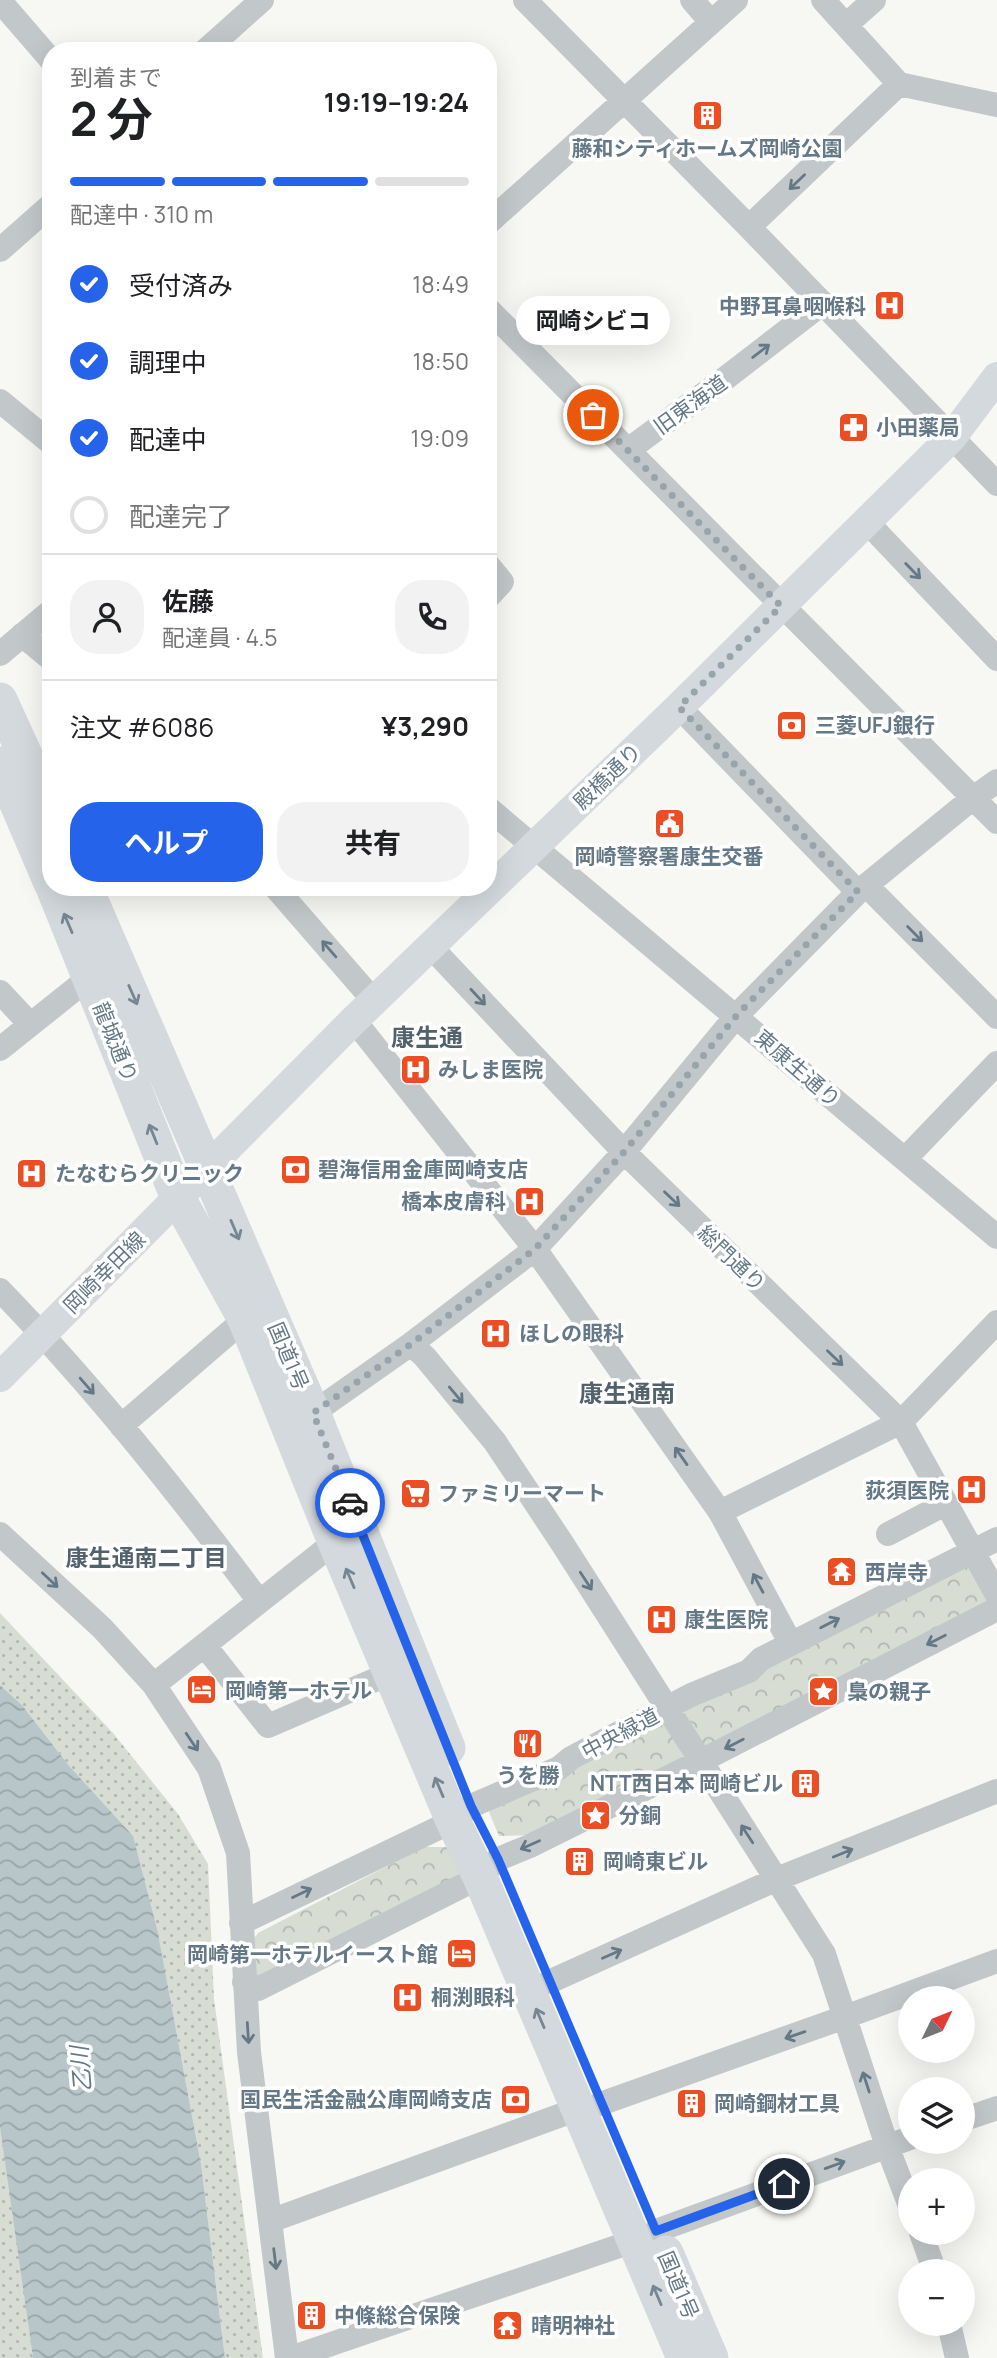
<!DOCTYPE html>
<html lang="ja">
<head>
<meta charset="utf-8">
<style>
  :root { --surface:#fff; --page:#f2f2f2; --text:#202124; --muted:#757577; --line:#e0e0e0; --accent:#2563eb }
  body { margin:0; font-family:Manrope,"Noto Sans JP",sans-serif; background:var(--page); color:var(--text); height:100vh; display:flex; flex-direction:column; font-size:26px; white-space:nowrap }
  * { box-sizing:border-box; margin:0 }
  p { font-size:23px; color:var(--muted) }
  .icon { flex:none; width:38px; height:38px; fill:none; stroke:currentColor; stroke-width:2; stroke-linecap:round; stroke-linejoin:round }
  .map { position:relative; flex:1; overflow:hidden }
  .side { position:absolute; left:42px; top:42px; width:455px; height:854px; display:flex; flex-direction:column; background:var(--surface); border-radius:28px; box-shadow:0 7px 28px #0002 }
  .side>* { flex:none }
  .needle { width:46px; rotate:47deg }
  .buttons { position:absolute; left:898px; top:1986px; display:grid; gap:14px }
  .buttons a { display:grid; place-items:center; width:77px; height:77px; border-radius:50%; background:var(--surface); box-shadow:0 7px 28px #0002; font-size:35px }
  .pin { position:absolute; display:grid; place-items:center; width:60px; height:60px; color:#fff; margin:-30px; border:4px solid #fff; border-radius:50%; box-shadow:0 2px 7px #0007 }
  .courier { position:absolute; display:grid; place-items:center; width:70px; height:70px; margin:-35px; border:5px solid #2563eb; border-radius:50%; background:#fff; color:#222; box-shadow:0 2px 9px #0007 }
  .bubble { position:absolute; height:49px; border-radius:24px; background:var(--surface); box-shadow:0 7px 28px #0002; font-size:23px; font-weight:700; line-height:49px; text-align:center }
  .overview em { font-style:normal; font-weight:700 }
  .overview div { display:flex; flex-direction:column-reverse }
  .overview { display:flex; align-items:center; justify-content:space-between; height:119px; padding:0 28px }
  h1 { font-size:46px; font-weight:700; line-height:52px }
  .bar { display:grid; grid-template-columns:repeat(4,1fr); gap:10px 7px; align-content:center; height:84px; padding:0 28px }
  .bar i { height:9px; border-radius:5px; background:var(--line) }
  .bar .on { background:var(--accent) }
  .bar p { grid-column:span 4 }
  .line { display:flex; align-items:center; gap:18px; padding:0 28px; border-top:2px solid var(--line) }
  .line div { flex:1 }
  .round { display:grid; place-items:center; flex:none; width:74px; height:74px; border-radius:28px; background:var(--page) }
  ol { padding:0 28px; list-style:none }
  li { display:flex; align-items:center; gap:21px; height:77px }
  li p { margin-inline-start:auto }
  li .icon { padding:7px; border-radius:50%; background:var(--accent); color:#fff; stroke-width:4 }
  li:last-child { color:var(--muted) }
  li i { width:38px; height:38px; border:4px solid var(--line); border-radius:50% }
  .primary-button { display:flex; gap:14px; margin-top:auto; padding:14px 28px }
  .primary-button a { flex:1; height:80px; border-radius:28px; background:var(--accent); color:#fff; font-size:28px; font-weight:700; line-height:80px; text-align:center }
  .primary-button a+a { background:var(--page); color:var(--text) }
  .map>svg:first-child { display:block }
  .grass { fill:url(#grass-dots) }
  .forest { fill:url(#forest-crowns) }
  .water { fill:url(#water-waves) }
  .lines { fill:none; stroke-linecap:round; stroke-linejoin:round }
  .minor { stroke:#c2c7ca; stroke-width:24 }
  .major { stroke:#d4d9dd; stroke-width:30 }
  .highway { stroke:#d4d9dd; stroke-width:35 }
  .oneway { stroke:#657886 }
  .oneway2 { stroke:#768793 }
  .done { stroke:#98a4ac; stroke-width:7; stroke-dasharray:0 12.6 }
  .route { stroke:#2563eb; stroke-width:9 }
  .labels { text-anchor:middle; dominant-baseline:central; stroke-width:7; stroke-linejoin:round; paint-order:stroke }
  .poi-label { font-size:21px; font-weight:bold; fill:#657886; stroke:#fff; text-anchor:start }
  .street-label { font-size:21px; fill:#657886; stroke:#fff }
  .neighbourhood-label { font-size:23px; font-weight:bold; fill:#53616b; stroke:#fff }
  .water-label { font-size:23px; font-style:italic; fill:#617a83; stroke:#fff }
  .quarter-label { font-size:24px; font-weight:bold; fill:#53616b; stroke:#fff }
</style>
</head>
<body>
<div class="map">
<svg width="997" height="2358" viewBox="0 0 997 2358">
  <defs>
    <pattern id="grass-dots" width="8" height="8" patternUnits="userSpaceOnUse" patternTransform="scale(1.75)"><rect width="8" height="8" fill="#d7ddd3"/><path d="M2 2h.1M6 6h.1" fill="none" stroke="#b2b8b1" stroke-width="1.8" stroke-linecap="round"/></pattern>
    <pattern id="forest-crowns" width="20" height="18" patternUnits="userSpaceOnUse" patternTransform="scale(1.75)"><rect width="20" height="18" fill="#d7ddd3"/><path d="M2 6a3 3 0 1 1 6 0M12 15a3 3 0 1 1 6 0" fill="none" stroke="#b2b8b1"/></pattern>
    <pattern id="water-waves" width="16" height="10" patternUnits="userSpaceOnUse" patternTransform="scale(1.75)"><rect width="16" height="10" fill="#b8c6c9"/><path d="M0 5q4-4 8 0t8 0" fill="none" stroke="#99a6a9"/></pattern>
  </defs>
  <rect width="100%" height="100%" fill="#f7f7f4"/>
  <path class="grass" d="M0 1613 113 1733 178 1814 208 1864 214 1999 263 2358H225L201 2164 158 1934 70 1767 22 1705 0 1685Z
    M0 2127 6 2160 33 2358H0Z"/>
  <path class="forest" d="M963 1565 973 1568 988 1594 987 1606 705 1750 682 1709Z
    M659 1721 666 1725 685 1759 539 1835 499 1836 489 1812 493 1806Z
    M424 1847H452L464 1873 255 1980 253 1940 258 1933Z"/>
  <path class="water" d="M0 1685 22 1705 70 1767 133 1836 158 1933 201 2164 225 2358H33L0 2127Z"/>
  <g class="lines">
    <path class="minor" d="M525 0 749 227 997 484
      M692 0 711 22
      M823 0 899 84 997 105
      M0 1 51 60
      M846 25 874 0
      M205 51 262 0
      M488 223 736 0
      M749 227 899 84
      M0 250 51 205
      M488 309 997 822
      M0 401 51 443
      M628 450 727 377 823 303
      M866 521 997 659
      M488 565 502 582 488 597
      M22 635 51 659
      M0 654 51 611
      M679 707 858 892
      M488 808 997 1237
      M867 886 997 1017
      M275 887 374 1001
      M431 947 624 1152 901 1422 997 1595
      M0 992 30 1024
      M354 1020 535 1249 720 1512 791 1644
      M0 1049 90 977
      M905 1159 997 1063
      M0 1290C94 1387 178 1493 259 1601
      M411 1344 425 1357 495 1442 562 1543 824 1954 887 2146 910 2206
      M313 1413 411 1344 535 1249 624 1152 737 1015 858 892 973 798 997 781
      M121 1426 245 1319
      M720 1512 901 1422 997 1322
      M0 1534 102 1628 154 1685 209 1768 238 1853 249 2052 287 2358
      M888 1534 945 1504
      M205 1646 268 1726 391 1673
      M154 1685 335 1542
      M241 1923 453 1821 471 1806 559 1768 571 1758 691 1695 749 1671 761 1659 997 1539
      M244 1982 258 1989 480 1877 498 1859 530 1846 699 1762 997 1609
      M549 1982 777 1879 997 1791
      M600 2104 845 2017 997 1961
      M962 2120 997 2108
      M270 2221 578 2109
      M656 2231 910 2138
      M921 2233 935 2272
      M949 2324 957 2358
      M290 2358 634 2241"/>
    <path class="major" d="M0 1377 354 1020 679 707 952 437 997 377"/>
    <path class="highway" d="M0 700 51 812
      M0 764 51 883
      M53 887 178 1198 245 1319 335 1542 453 1821 480 1877 684 2358
      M85 887 313 1413 448 1748
      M666 2253 711 2358"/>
  </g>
  <defs><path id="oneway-shaft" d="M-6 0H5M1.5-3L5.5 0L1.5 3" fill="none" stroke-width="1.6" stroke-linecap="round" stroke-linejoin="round" transform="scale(1.75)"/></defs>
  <g class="oneway">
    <use href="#oneway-shaft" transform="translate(797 182) rotate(136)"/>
    <use href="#oneway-shaft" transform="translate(761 351) rotate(-38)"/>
    <use href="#oneway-shaft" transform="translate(913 571) rotate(46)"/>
    <use href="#oneway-shaft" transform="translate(915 934) rotate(45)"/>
    <use href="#oneway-shaft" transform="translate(329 949) rotate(-131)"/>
    <use href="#oneway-shaft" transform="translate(478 997) rotate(47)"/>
    <use href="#oneway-shaft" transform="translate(672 1199) rotate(44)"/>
    <use href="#oneway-shaft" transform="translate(835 1358) rotate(44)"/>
    <use href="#oneway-shaft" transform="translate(87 1386) rotate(49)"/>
    <use href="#oneway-shaft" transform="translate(456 1395) rotate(50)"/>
    <use href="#oneway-shaft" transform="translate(681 1456) rotate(-125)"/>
    <use href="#oneway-shaft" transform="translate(50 1580) rotate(43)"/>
    <use href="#oneway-shaft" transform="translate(586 1581) rotate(57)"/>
    <use href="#oneway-shaft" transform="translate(758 1583) rotate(-118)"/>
    <use href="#oneway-shaft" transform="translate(830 1623) rotate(-27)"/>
    <use href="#oneway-shaft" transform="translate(936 1640) rotate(153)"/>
    <use href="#oneway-shaft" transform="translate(192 1742) rotate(56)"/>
    <use href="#oneway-shaft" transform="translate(734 1744) rotate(153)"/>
    <use href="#oneway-shaft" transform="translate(747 1834) rotate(-123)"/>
    <use href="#oneway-shaft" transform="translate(530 1845) rotate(156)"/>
    <use href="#oneway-shaft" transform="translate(843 1853) rotate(-22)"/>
    <use href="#oneway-shaft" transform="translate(302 1893) rotate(-26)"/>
    <use href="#oneway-shaft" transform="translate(612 1954) rotate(-24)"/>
    <use href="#oneway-shaft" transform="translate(248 2033) rotate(86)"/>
    <use href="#oneway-shaft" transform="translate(795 2035) rotate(161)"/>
    <use href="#oneway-shaft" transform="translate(866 2082) rotate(-108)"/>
    <use href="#oneway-shaft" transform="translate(835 2165) rotate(-20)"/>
    <use href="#oneway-shaft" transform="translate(275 2259) rotate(83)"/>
  </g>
  <g class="oneway2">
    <use href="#oneway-shaft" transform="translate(68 923) rotate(-113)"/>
    <use href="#oneway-shaft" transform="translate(133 995) rotate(66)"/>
    <use href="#oneway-shaft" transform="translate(153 1134) rotate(-112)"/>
    <use href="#oneway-shaft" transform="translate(235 1230) rotate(67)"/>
    <use href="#oneway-shaft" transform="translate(350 1578) rotate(-113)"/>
    <use href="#oneway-shaft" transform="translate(439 1787) rotate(-113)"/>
    <use href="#oneway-shaft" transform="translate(540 2018) rotate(-113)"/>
    <use href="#oneway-shaft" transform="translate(657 2295) rotate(-113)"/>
  </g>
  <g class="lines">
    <path class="done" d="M350 1503 313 1413 411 1344 535 1249 624 1152 737 1015 858 892 679 707 781 606 593 415"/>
    <path class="route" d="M350 1503 471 1806 498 1859 656 2231 784 2184"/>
  </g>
  <defs>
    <symbol id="building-square" viewBox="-11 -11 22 22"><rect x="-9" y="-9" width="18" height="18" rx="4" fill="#ea4e22" stroke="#fff"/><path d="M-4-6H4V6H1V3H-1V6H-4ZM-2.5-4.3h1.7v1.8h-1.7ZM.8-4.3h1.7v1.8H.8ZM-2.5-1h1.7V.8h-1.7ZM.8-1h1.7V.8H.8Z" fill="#fff"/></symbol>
    <symbol id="hospital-square" viewBox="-11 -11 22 22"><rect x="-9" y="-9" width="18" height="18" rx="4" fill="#ea4e22" stroke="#fff"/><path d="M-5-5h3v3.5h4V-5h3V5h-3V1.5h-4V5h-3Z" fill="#fff"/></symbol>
    <symbol id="pharmacy-square" viewBox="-11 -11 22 22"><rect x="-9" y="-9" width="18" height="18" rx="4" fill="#ea4e22" stroke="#fff"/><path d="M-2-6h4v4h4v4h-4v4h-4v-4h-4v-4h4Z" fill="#fff"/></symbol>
    <symbol id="bank-square" viewBox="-11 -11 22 22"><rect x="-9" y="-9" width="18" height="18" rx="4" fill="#ea4e22" stroke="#fff"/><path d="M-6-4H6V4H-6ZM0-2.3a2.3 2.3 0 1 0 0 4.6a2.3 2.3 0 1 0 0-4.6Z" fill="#fff"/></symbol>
    <symbol id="civic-square" viewBox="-11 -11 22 22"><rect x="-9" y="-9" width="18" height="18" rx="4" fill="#ea4e22" stroke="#fff"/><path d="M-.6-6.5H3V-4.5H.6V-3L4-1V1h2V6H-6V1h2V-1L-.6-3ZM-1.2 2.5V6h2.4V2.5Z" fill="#fff"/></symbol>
    <symbol id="supermarket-square" viewBox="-11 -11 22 22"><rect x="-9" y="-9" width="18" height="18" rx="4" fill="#ea4e22" stroke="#fff"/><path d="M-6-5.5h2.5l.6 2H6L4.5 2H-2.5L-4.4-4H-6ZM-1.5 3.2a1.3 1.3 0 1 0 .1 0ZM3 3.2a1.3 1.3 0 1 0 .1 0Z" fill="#fff"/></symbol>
    <symbol id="temple-square" viewBox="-11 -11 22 22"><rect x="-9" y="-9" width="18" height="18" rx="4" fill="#ea4e22" stroke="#fff"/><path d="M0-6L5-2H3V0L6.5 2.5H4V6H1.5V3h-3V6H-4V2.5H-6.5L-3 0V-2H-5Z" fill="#fff"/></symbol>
    <symbol id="hotel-square" viewBox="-11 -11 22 22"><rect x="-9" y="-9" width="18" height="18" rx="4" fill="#ea4e22" stroke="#fff"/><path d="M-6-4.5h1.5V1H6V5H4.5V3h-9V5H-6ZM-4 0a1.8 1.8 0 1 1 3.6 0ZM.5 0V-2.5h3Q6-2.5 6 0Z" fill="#fff"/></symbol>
    <symbol id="sight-square" viewBox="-11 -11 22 22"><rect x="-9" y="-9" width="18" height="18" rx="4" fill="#ea4e22" stroke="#fff"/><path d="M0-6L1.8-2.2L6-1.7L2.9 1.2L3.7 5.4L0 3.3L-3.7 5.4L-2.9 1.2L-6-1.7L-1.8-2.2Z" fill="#fff"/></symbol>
    <symbol id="restaurant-square" viewBox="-11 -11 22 22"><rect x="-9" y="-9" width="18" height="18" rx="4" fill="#ea4e22" stroke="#fff"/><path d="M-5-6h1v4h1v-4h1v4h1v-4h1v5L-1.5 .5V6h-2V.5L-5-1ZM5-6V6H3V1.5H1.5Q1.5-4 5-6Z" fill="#fff"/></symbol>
  </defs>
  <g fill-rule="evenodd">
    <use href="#building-square" x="690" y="98" width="35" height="35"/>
    <use href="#hospital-square" x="872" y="288" width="35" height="35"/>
    <use href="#pharmacy-square" x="836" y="410" width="35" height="35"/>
    <use href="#bank-square" x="774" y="708" width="35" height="35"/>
    <use href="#civic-square" x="652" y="806" width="35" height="35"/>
    <use href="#hospital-square" x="398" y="1052" width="35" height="35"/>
    <use href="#bank-square" x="278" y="1152" width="35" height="35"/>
    <use href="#hospital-square" x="14" y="1156" width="35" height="35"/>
    <use href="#hospital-square" x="512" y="1184" width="35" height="35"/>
    <use href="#hospital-square" x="478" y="1316" width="35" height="35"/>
    <use href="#hospital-square" x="954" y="1472" width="35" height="35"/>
    <use href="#supermarket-square" x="398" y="1476" width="35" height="35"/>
    <use href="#temple-square" x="824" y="1554" width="35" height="35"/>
    <use href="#hospital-square" x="644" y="1602" width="35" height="35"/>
    <use href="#hotel-square" x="184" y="1672" width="35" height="35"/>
    <use href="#sight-square" x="806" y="1674" width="35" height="35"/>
    <use href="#restaurant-square" x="510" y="1726" width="35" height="35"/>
    <use href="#building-square" x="788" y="1766" width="35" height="35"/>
    <use href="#sight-square" x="578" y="1798" width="35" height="35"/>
    <use href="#building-square" x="562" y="1844" width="35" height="35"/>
    <use href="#hotel-square" x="444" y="1936" width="35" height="35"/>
    <use href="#hospital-square" x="390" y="1980" width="35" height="35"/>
    <use href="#bank-square" x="498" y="2082" width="35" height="35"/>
    <use href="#building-square" x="674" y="2086" width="35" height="35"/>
    <use href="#building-square" x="294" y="2298" width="35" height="35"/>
    <use href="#temple-square" x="490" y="2308" width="35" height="35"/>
  </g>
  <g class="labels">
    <g class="poi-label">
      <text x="707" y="148" text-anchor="middle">藤和シティホームズ岡崎公園</text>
      <text x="866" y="306" text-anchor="end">中野耳鼻咽喉科</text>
      <text x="876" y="427">小田薬局</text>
      <text x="815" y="725">三菱UFJ銀行</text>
      <text x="669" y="856" text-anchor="middle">岡崎警察署康生交番</text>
      <text x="438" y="1069">みしま医院</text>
      <text x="318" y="1169">碧海信用金庫岡崎支店</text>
      <text x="55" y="1173">たなむらクリニック</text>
      <text x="506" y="1201" text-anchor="end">橋本皮膚科</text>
      <text x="519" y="1333">ほしの眼科</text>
      <text x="949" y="1490" text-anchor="end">荻須医院</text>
      <text x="438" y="1493">ファミリーマート</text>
      <text x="865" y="1572">西岸寺</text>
      <text x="684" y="1619">康生医院</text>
      <text x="225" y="1690">岡崎第一ホテル</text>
      <text x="847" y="1691">梟の親子</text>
      <text x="528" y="1775" text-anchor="middle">うを勝</text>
      <text x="783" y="1783" text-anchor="end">NTT西日本 岡崎ビル</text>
      <text x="619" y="1815">分銅</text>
      <text x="603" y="1861">岡崎東ビル</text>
      <text x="438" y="1954" text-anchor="end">岡崎第一ホテルイースト館</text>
      <text x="431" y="1997">桐渕眼科</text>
      <text x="492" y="2099" text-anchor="end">国民生活金融公庫岡崎支店</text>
      <text x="714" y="2103">岡崎鋼材工具</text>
      <text x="334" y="2315">中條総合保険</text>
      <text x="531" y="2325">晴明神社</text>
    </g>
    <g class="street-label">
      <text transform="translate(690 404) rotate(-36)">旧東海道</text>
      <text transform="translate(607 776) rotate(-44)">殿橋通り</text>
      <text transform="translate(116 1042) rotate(68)">龍城通り</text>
      <text transform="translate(798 1068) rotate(41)">東康生通り</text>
      <text transform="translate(732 1258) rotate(44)">総門通り</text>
      <text transform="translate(104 1272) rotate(-45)">岡崎幸田線</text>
      <text transform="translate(289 1356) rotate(67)">国道1号</text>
      <text transform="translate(620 1733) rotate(-28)">中央緑道</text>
      <text transform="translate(679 2285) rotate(67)">国道1号</text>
    </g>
    <g class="neighbourhood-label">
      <text x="146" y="1557">康生通南二丁目</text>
    </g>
    <g class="water-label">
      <text transform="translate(80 2069) rotate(-95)">乙川</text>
    </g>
    <g class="quarter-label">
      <text x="427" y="1036">康生通</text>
      <text x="627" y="1392">康生通南</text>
    </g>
  </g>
</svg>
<div class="buttons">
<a><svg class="needle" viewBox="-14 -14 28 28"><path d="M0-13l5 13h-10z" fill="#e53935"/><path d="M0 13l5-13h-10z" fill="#757577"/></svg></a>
<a><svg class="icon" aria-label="layers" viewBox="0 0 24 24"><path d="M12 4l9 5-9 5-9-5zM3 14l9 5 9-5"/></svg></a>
<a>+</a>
<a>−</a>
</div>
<div class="pin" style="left:593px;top:415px;background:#ea580c"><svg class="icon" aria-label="bag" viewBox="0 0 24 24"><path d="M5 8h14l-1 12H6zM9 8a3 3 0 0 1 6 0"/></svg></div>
<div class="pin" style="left:784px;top:2184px;background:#1f2937"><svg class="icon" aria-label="home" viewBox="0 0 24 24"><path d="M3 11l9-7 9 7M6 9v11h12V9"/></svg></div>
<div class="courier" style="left:350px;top:1503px"><svg class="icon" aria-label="car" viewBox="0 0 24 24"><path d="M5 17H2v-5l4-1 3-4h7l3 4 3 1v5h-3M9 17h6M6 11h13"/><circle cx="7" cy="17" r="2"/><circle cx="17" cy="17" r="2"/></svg></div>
<div class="bubble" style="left:516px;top:296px;width:154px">岡崎シビコ</div>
<section class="side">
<div class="overview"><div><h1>2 分</h1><p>到着まで</p></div><em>19:19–19:24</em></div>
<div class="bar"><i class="on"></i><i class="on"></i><i class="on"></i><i></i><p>配達中 · 310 m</p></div>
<ol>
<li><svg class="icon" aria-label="check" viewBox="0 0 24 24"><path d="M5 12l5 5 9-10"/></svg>受付済み<p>18:49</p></li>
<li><svg class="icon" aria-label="check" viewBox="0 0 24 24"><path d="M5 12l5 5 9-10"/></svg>調理中<p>18:50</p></li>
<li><svg class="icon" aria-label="check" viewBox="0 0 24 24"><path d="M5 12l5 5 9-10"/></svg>配達中<p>19:09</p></li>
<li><i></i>配達完了</li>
</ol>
<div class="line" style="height:126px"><a class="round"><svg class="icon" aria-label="person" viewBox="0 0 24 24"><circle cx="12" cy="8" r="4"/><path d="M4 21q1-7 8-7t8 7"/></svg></a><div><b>佐藤</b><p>配達員 · 4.5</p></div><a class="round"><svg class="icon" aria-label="phone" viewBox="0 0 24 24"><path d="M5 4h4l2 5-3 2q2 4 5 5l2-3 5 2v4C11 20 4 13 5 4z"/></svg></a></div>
<div class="line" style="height:91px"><div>注文 #6086</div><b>¥3,290</b></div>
<div class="primary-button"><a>ヘルプ</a><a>共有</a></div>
</section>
</div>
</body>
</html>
